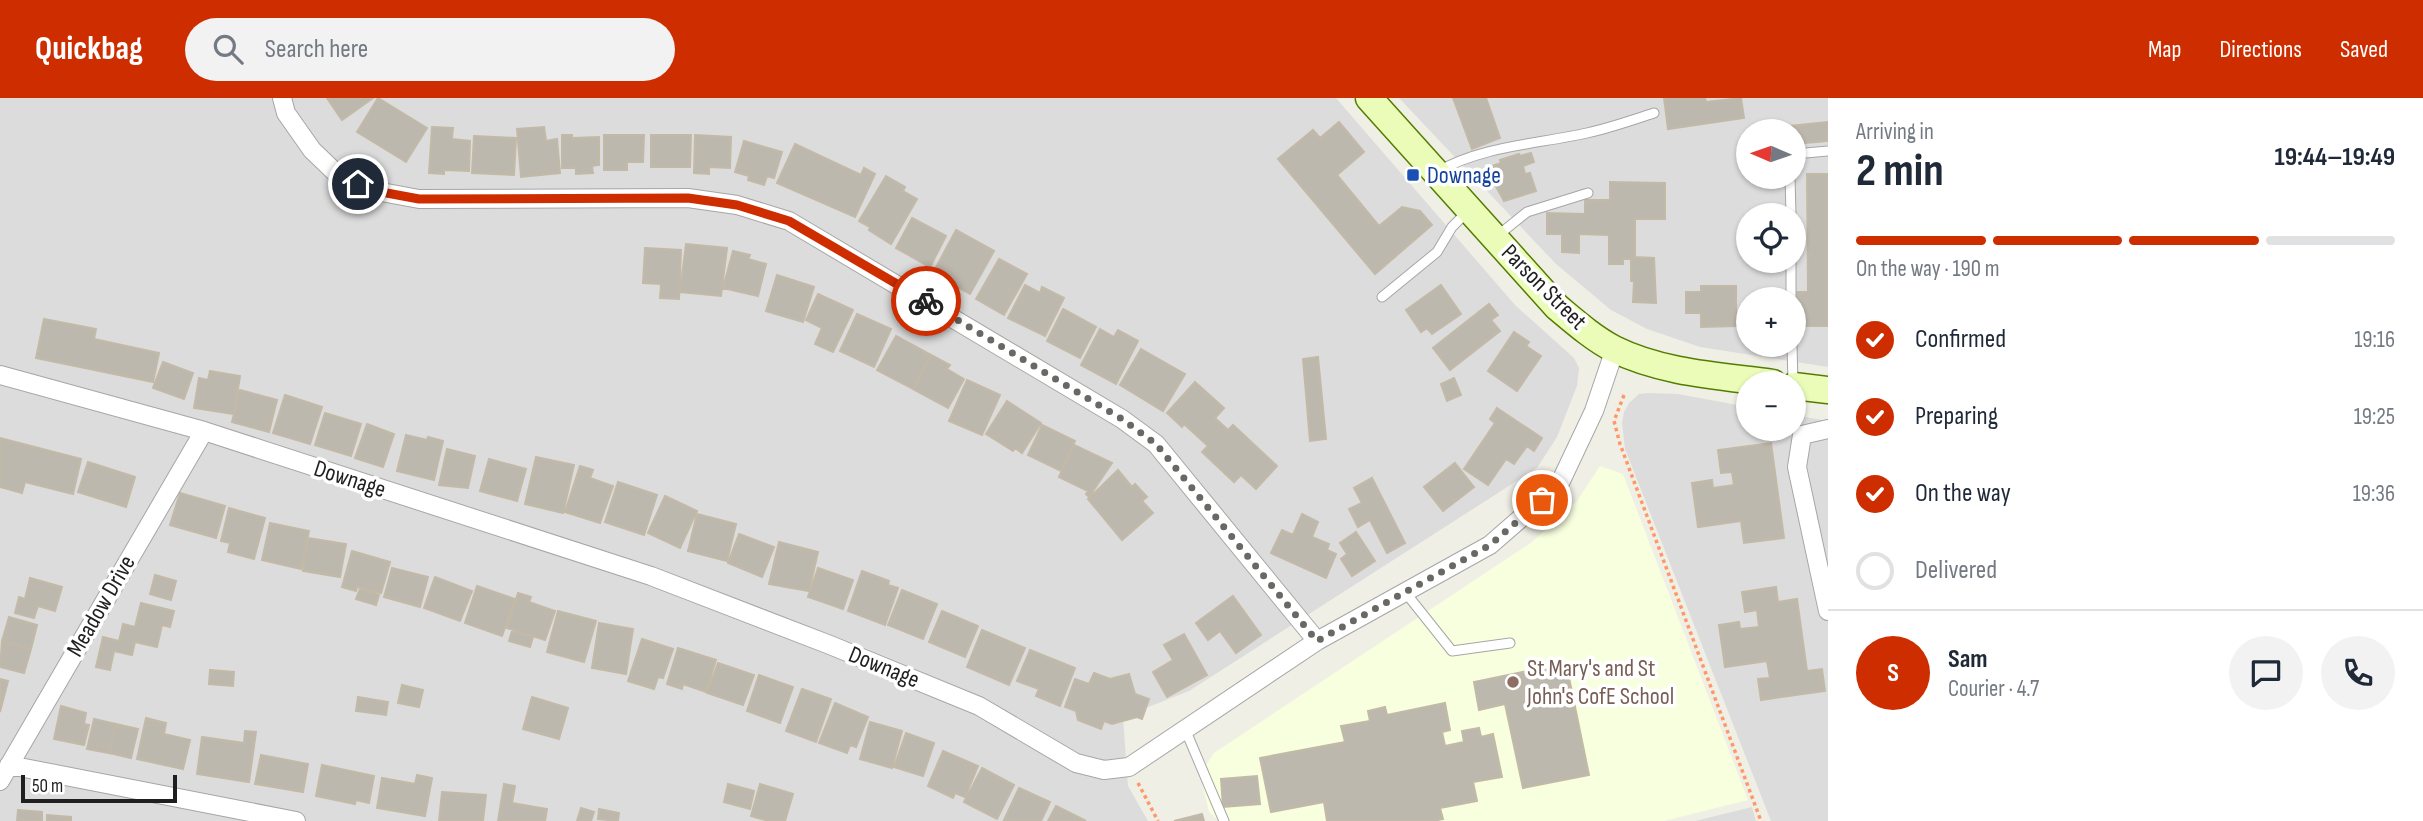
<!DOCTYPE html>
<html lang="en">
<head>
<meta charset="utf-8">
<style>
  :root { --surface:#fff; --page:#f2f2f3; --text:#1f2937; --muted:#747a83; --line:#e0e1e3; --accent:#ce2d00 }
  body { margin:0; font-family:"Sofia Sans Condensed",sans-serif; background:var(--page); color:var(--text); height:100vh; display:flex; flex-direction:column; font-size:26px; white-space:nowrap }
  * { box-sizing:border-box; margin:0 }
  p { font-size:23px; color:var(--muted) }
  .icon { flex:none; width:38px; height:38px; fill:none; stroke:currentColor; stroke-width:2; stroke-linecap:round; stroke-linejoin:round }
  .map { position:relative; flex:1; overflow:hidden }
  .sheet { display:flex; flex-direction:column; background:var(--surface); width:595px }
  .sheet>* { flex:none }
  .needle { width:46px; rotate:272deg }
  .buttons { position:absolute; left:1736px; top:21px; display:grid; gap:14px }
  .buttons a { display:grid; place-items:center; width:70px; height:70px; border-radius:50%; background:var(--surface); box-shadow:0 2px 5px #0004; font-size:35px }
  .scale { position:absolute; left:21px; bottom:18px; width:156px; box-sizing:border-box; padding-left:7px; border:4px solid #1f1f1f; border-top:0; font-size:19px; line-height:24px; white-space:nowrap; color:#1f1f1f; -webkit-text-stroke:5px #fff; paint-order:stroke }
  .pin { position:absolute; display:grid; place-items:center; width:60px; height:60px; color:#fff; margin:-30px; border:4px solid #fff; border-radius:50%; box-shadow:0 2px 7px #0007 }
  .courier { position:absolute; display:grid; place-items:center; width:70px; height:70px; margin:-35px; border:5px solid #ce2d00; border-radius:50%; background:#fff; color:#222; box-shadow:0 2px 9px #0007 }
  .headline em { font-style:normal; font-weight:700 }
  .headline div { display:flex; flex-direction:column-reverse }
  .headline { display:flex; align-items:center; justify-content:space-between; height:119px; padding:0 28px }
  h1 { font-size:46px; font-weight:700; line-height:52px }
  .bar { display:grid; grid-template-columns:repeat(4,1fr); gap:10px 7px; align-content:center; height:84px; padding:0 28px }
  .bar i { height:9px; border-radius:5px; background:var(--line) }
  .bar .on { background:var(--accent) }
  .bar p { grid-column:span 4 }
  .line { display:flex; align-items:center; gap:18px; padding:0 28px; border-top:2px solid var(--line) }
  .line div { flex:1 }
  .round { display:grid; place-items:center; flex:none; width:74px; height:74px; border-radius:37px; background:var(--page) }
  ol { padding:0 28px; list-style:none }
  li { display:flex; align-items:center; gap:21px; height:77px }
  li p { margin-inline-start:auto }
  li .icon { padding:7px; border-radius:50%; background:var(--accent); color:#fff; stroke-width:4 }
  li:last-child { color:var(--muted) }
  li i { width:38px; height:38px; border:4px solid var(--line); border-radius:50% }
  header { display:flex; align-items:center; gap:42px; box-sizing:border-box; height:98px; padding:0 35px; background:var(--accent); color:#fff }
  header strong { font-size:33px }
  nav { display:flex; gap:38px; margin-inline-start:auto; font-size:24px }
  .search { width:490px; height:63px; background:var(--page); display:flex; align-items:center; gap:18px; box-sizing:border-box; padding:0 24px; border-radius:38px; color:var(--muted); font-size:26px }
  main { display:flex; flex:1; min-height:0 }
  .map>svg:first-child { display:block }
  .residential { fill:#dddcdc; fill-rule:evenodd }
  .education { fill:#f8ffdf }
  .building { fill:#bdb8ae; stroke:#c3b9a7; stroke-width:2 }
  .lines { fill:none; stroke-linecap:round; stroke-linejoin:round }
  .lane-casing { stroke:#a6a6a6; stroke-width:11 }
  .street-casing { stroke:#a6a6a6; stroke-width:20 }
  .secondary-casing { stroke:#547c01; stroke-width:29 }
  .path { stroke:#ff9868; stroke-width:3.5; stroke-dasharray:3.5 3.5; stroke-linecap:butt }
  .lane { stroke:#fff; stroke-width:9 }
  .street { stroke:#fff; stroke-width:18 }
  .secondary { stroke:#eafcb8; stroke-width:26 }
  .done { stroke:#686864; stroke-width:7; stroke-dasharray:0 12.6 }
  .route { stroke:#ce2d00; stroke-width:9 }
  .transit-dot { fill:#1a4fb4; stroke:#fff; stroke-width:2.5 }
  .education-dot { fill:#8d6e63; stroke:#fff; stroke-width:2.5 }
  .labels { text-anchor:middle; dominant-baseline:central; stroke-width:7; stroke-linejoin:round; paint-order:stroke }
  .transit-label { font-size:24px; fill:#164399; stroke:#fff; text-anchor:start }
  .street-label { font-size:24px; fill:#1f1f1f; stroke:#fff }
  .education-label { font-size:24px; fill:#785e54; stroke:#fff; text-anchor:start }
</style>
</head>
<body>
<header>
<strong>Quickbag</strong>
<div class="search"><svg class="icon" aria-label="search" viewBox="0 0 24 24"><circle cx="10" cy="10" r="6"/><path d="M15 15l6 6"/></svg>Search here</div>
<nav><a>Map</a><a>Directions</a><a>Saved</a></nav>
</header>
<main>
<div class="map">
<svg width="1828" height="723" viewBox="0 0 1828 723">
  <rect width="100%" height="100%" fill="#f0efe5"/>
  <path class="residential" d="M0 0H1336L1515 207 1574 260 1579 270 1577 288 1557 339 1537 370 1189 593 1123 619 1128 688 1148 723H0Z
    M1399 0H1828V269L1700 249 1647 231 1611 212 1556 166ZM1748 33H1794V79H1748ZM1748 117H1794V163H1748ZM1748 201H1794V247H1748Z
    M1648 295 1678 296 1748 309V331H1794V317L1828 323V723H1771L1625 351 1622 325 1624 314 1629 305 1639 296Z
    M1752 709 1756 723H1695Z"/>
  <path class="education" d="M1600 368 1623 376 1748 702 1664 723H1219L1209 714 1200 676 1214 655 1532 444 1577 403Z"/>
  <path class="building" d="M327 0H373L342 22Z
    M378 0 427 30 406 64 357 34Z
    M1453 0H1486L1500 40 1472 51Z
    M1664 0H1705L1706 4 1741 0 1744 20 1668 31Z
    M1339 24 1364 54 1337 77 1379 128 1402 109 1420 113 1432 127 1375 176 1278 61 1313 32 1320 40Z
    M1828 24V43L1794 46V33H1781L1780 29Z
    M432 29 453 30 452 41 470 43 469 73 444 72V76L429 75Z
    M544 29 546 43 557 41 560 75 521 79 517 31Z
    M562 37H572V40L599 39V67L592 68 593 75 576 76V70H562Z
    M604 37H644L643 64H627V72H604Z
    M651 37H691L690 69H651Z
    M695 37 731 39 730 70 709 69V76L694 75Z
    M474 38 516 40 514 77 472 75Z
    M744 43 782 54 774 80 767 78 764 87 748 82 749 78 735 74Z
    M795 46 861 77 864 70 875 76 855 119 777 85Z
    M1531 55 1534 64 1523 68 1525 76 1530 75 1536 93 1504 103 1486 70 1501 65 1500 62 1519 56 1520 58Z
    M1807 76H1828V228H1797V194H1808Z
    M886 78 905 89 903 93 917 101 891 146 869 132 870 129 859 123Z
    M1610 84 1665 85V121H1635V159L1654 160 1656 205 1633 204 1634 183H1631V161H1623V166H1609V137L1579 136V155L1562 154V136H1547V115L1585 116V102H1610Z
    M912 120 946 138 930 169 896 150Z
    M956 132 994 153 970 196 933 175Z
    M686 146 727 150 721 198 680 194Z
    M645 150 681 152 679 201 660 200 661 186 643 185Z
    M733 153 750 157 748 161 766 166 758 198 723 190Z
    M999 161 1027 176 1004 217 976 201Z
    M777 177 814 189 803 224 766 213Z
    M1025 187 1040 195 1042 189 1064 200 1045 238 1008 220Z
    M1441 187 1461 216 1432 236 1427 230 1421 234 1406 212Z
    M1701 188H1736V228L1701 229V215H1686V194H1701Z
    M818 196 853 212 833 254 815 246 822 230 806 222Z
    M1489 206 1498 217 1491 222 1500 233 1450 272 1433 250Z
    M1063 211 1096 229 1080 260 1047 243Z
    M857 216 891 231 874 269 840 253Z
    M44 221 96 231 94 241 159 255 153 284 36 260Z
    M1100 231 1114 239 1118 232 1138 243 1116 286 1081 267Z
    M1514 234 1529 244 1526 248 1541 258 1517 293 1488 273Z
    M896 238 931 257 913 291 877 272Z
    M1141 251 1185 276 1163 313 1120 287Z
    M931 257 950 267 947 271 964 281 948 310 913 291Z
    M1318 259 1326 341 1310 343 1303 261Z
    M163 264 193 275 184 301 153 290Z
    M210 273 240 278 234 316 194 310 199 280 208 282Z
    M1454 280 1461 297 1447 303 1441 286Z
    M967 282 1000 297 982 337 949 323Z
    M1195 284 1224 310 1215 320 1228 332 1233 327 1277 368 1256 391 1241 377 1234 384 1202 354 1208 348 1184 326 1182 329 1167 315Z
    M240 292 277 302 269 334 232 324Z
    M285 297 322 309 310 346 273 335Z
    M1007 303 1041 325 1022 355 1015 350 1013 353 986 336Z
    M1497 310 1542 340 1534 353 1527 348 1514 366 1506 361 1488 387 1464 371 1495 325 1490 321Z
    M325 315 361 326 351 358 315 347Z
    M367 326 394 336 383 369 355 360Z
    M1042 327 1075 343 1061 373 1028 357Z
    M406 337 427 342 428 339 443 343 434 382 397 373Z
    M0 340 81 361 73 396 25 384 22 395 0 389Z
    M1771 345 1784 440 1744 445 1741 423 1698 429 1692 385 1712 382 1713 390 1734 387 1732 374 1721 375 1718 352Z
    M1074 347 1112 365 1089 399 1086 396 1088 393 1059 379Z
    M447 351 475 358 468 390 439 387Z
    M536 359 574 367 563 415 525 406Z
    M489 361 526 371 517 403 480 393Z
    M88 364 135 379 126 409 78 394Z
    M1455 365 1474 389 1443 413 1424 389Z
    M580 368 593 372 590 380 613 388 600 425 565 414Z
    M1118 372 1132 389 1135 386 1147 399 1142 403 1153 415 1122 442 1088 401Z
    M1372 380 1405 445 1387 455 1370 422 1358 429 1349 411 1362 405 1354 390Z
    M618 384 657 397 644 437 605 424Z
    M180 395 225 408 216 440 170 427Z
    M665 398 697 413 680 450 648 435Z
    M229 410 265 420 254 461 228 454 230 445 221 443Z
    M697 416 736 426 727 463 688 453Z
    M1302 416 1318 424 1312 439 1329 446 1327 452 1336 456 1326 480 1271 455 1282 432 1293 437Z
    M270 425 309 433 301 471 262 462Z
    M1356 434 1375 463 1352 478 1341 461 1347 456 1340 445Z
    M739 436 774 449 762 479 728 465Z
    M308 440 346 446 340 479 303 473Z
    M779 444 818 454 809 493 769 486Z
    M352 453 390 464 381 495 357 489 356 493 342 489Z
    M392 470 428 479 420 509 384 499Z
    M818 470 853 482 843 511 808 499Z
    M862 473 889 483 888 487 898 490 885 527 848 513Z
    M155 477 176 483 171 502 150 496Z
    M435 479 472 493 460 523 424 510Z
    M30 480 62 489 55 513 38 508 34 520 15 515 19 499 25 501Z
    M477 488 515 501 502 538 465 525Z
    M1776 489 1778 504 1797 501 1807 573 1822 571 1825 593 1761 602 1758 581 1770 580 1767 563 1725 569 1719 527 1739 524 1740 531 1759 529 1757 512 1745 514 1742 494Z
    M360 491 379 497 376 507 356 501Z
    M902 492 937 506 923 541 888 527Z
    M518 495 531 499 529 504 555 513 545 542 507 530Z
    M1233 498 1261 537 1236 555 1220 533 1208 542 1196 525Z
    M141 505 174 513 170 529 162 527 157 549 135 544 132 557 114 553 110 572 96 569 103 539 119 543 123 526 135 529Z
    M558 513 596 523 584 564 547 554Z
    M942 513 978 528 965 559 929 544Z
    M9 519 37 527 31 551 2 543Z
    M599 525 633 531 626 576 592 570Z
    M982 532 1025 550 1009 587 967 569Z
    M512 533 533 539 530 549 509 543Z
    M1184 536 1207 577 1167 599 1153 574 1173 562 1164 547Z
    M642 541 673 551 663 580 658 579 654 591 628 583Z
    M2 543 31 551 24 575 0 569Z
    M678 550 716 562 706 594 683 586 682 591 667 586Z
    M1030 552 1075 570 1060 608 1036 598 1039 591 1017 583Z
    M718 565 754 577 743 607 707 595Z
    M1566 565 1589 677 1523 690 1505 606 1479 612 1474 584Z
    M210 572 234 574 233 588 209 586Z
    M1094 575 1110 581 1129 576 1135 596 1149 601 1142 621 1137 619 1112 626 1104 623 1101 631 1078 622 1076 613 1065 609 1075 581 1089 586Z
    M759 577 793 589 780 625 747 613Z
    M0 581 8 583 0 614Z
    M402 587 423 592 419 609 398 605Z
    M802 591 831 601 816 644 786 633Z
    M358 599 388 604 386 617 356 613Z
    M532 599 568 610 559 641 523 631Z
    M835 605 868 619 856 649 850 647 847 655 819 645Z
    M1445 605 1450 632 1442 634 1445 648 1464 644 1462 633 1479 630 1481 639 1493 636 1502 679 1473 684 1477 703 1440 710 1443 721 1433 723H1327L1324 704 1271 714 1260 660 1345 644 1341 628 1370 623 1368 613 1385 609 1387 617Z
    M61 608 86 615 84 626 89 627 84 647 54 641Z
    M146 620 166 625 164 636 190 642 183 671 137 661Z
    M94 621 116 626 109 655 87 651Z
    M870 624 902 633 892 670 860 661Z
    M116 626 138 631 131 660 109 655Z
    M245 633 256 634 249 684 197 676 202 639 244 645Z
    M906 635 934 645 923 678 894 669Z
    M943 653 978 668 965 699 955 695 953 700 928 688Z
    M261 657 308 666 303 694 255 686Z
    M322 667 374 678 369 705 356 702 355 706 316 698Z
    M982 670 1014 687 997 721 964 704Z
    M417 677 432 680 425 718 377 710 382 680 415 686Z
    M1257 678 1260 706 1223 709 1221 681Z
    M504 686 515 688 512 705 547 711 545 723H498Z
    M728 686 754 693 750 711 724 704Z
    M760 686 793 696 785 723H769L751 718Z
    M1019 690 1050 704 1041 723 1004 722Z
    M442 694 486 697 483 723H439Z
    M1056 708 1086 723H1048Z
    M581 710 594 714 591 723H577Z
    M599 711 619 715 618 723 598 721Z
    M18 712 42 714V723H17Z
    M1202 716 1204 723H1174Z
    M47 717 71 719V723H47Z"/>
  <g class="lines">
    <defs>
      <path id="lane" d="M1794 56 1828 53
        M1437 74C1481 48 1538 46 1587 35 1610 30 1632 22 1654 15
        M1790 79 1791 117
        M1496 139 1527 114 1588 95
        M1791 163V201
        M1382 199 1437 154 1452 129 1468 113
        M1792 247 1793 285
        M1405 494 1452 553 1510 545
        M1185 631 1224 723"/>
      <path id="street" d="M282 0 286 15 312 52 340 79 376 93 419 101 688 100 737 107 789 123 1122 321 1156 346 1317 543
        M0 277 204 333 651 478 830 547 979 608 1076 665 1104 672 1129 669 1317 543 1490 447 1559 387 1594 313 1615 251
        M1828 331 1802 337 1797 369 1828 513
        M9 667 296 723
        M0 683 204 333"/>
      <path id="secondary" d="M1369 0 1557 209C1575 224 1593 240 1614 251 1662 275 1721 278 1773 285
        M1794 288 1828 292"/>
    </defs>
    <use href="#lane" class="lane-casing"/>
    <use href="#street" class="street-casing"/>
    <use href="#secondary" class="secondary-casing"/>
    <path class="path" d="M1624 297 1614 323 1620 346 1761 723
      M1138 685 1158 723"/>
    <use href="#lane" class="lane"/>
    <use href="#street" class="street"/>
    <use href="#secondary" class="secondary"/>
  </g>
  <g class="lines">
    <path class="done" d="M926 203 1122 321 1156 346 1317 543 1490 447 1542 402"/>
    <path class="route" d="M358 86 376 93 419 101 688 100 737 107 789 123 926 203"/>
  </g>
  <rect class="transit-dot" x="1406" y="70" width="14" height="14" rx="3.5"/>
  <circle class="education-dot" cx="1513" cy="584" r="7"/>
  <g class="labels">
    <g class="transit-label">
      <text x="1427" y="77">Downage</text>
    </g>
    <g class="street-label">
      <text transform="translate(1544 189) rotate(45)">Parson Street</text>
      <text transform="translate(350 381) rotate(18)">Downage</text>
      <text transform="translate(101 508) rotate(-60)">Meadow Drive</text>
      <text transform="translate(884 569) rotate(22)">Downage</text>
    </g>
    <g class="education-label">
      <text x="1527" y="570">St Mary's and St<tspan x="1527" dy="28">John's CofE School</tspan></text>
    </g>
  </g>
</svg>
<div class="buttons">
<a><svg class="needle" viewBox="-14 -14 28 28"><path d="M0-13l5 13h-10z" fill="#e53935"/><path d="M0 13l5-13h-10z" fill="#747a83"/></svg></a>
<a><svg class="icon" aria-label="locate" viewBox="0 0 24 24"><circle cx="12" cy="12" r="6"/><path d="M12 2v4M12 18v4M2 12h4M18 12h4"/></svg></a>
<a>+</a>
<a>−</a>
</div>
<div class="scale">50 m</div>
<div class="pin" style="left:1542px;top:402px;background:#ea580c"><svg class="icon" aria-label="bag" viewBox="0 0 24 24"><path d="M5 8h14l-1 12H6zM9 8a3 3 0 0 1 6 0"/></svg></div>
<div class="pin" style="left:358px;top:86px;background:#1f2937"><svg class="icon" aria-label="home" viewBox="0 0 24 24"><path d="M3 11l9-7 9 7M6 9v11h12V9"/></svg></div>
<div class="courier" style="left:926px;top:203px"><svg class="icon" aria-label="bike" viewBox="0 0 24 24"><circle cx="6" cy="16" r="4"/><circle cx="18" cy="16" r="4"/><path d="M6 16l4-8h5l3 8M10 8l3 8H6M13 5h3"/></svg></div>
</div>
<section class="sheet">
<div class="headline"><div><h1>2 min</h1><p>Arriving in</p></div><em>19:44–19:49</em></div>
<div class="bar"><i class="on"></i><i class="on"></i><i class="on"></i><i></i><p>On the way · 190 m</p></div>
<ol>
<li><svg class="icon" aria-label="check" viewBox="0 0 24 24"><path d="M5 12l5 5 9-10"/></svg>Confirmed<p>19:16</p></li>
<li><svg class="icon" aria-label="check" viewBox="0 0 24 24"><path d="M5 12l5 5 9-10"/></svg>Preparing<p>19:25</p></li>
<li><svg class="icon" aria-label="check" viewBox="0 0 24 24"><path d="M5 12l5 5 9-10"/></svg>On the way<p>19:36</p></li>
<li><i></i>Delivered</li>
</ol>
<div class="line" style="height:126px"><b class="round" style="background:var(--accent);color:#fff">S</b><div><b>Sam</b><p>Courier · 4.7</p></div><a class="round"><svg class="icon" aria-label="chat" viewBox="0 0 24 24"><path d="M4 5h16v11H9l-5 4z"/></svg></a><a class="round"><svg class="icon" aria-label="phone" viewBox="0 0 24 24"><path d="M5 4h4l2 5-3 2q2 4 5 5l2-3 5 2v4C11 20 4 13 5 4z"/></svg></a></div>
</section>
</main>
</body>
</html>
